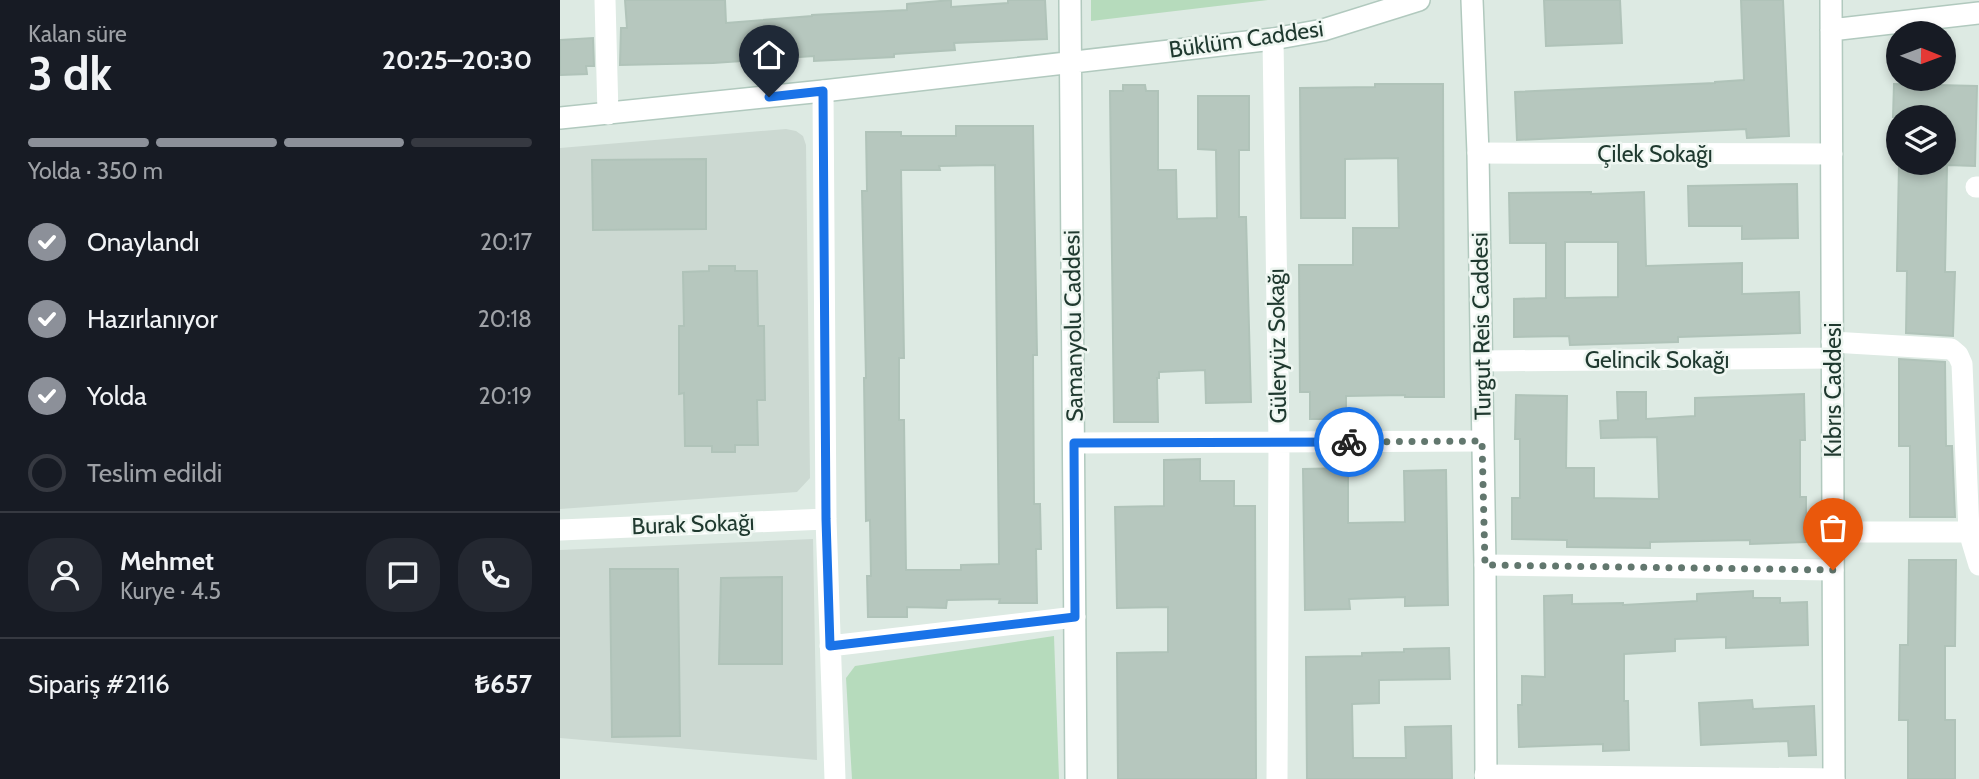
<!DOCTYPE html>
<html lang="tr">
<head>
<meta charset="utf-8">
<style>
  :root { --surface:#171b24; --page:#242831; --text:#f1f3f6; --muted:#9ea1a6; --line:#363941; --accent:#8c9099 }
  body { margin:0; font-family:Cabin,sans-serif; background:var(--page); color:var(--text); height:100vh; display:flex; flex-direction:column; font-size:26px; white-space:nowrap }
  * { box-sizing:border-box; margin:0 }
  p { font-size:23px; color:var(--muted) }
  .icon { flex:none; width:38px; height:38px; fill:none; stroke:currentColor; stroke-width:2; stroke-linecap:round; stroke-linejoin:round }
  .map { position:relative; flex:1; overflow:hidden }
  .drawer { display:flex; flex-direction:column; background:var(--surface); width:560px }
  .drawer>* { flex:none }
  .needle { width:46px; rotate:91deg }
  .controls { position:absolute; left:1326px; top:21px; display:grid; gap:14px }
  .controls a { display:grid; place-items:center; width:70px; height:70px; border-radius:50%; background:var(--surface); box-shadow:0 4px 10px #0003; font-size:35px }
  .pin { position:absolute; display:grid; place-items:center; width:60px; height:60px; color:#fff; margin:-72px -30px; border-radius:50% 50% 50% 0; rotate:-45deg; box-shadow:0 0 7px #0007 }
  .pin .icon { rotate:45deg }
  .courier { position:absolute; display:grid; place-items:center; width:70px; height:70px; margin:-35px; border:5px solid #1a73e8; border-radius:50%; background:#fff; color:#222; box-shadow:0 2px 9px #0007 }
  .head em { font-style:normal; font-weight:800 }
  .head div { display:flex; flex-direction:column-reverse }
  .head { display:flex; align-items:center; justify-content:space-between; height:119px; padding:0 28px }
  h1 { font-size:46px; font-weight:800; line-height:52px }
  .bar { display:grid; grid-template-columns:repeat(4,1fr); gap:10px 7px; align-content:center; height:84px; padding:0 28px }
  .bar i { height:9px; border-radius:5px; background:var(--line) }
  .bar .on { background:var(--accent) }
  .bar p { grid-column:span 4 }
  .line { display:flex; align-items:center; gap:18px; padding:0 28px; border-top:2px solid var(--line) }
  .line div { flex:1 }
  .round { display:grid; place-items:center; flex:none; width:74px; height:74px; border-radius:28px; background:var(--page) }
  ol { padding:0 28px; list-style:none }
  li { display:flex; align-items:center; gap:21px; height:77px }
  li p { margin-inline-start:auto }
  li .icon { padding:7px; border-radius:50%; background:var(--accent); color:#fff; stroke-width:4 }
  li:last-child { color:var(--muted) }
  li i { width:38px; height:38px; border:4px solid var(--line); border-radius:50% }
  main { display:flex; flex:1; min-height:0 }
  .map>svg:first-child { display:block }
  .built { fill:#ccd9d2 }
  .green { fill:#b6dbbc }
  .building { fill:#b6c7be; stroke:#b0c3b9; stroke-width:2; fill-rule:evenodd }
  .lines { fill:none; stroke-linecap:round; stroke-linejoin:round }
  .secondary-casing { stroke:#b1c9be; stroke-width:24 }
  .street { stroke:#fff; stroke-width:21 }
  .secondary { stroke:#fff; stroke-width:21 }
  .done { stroke:#62776e; stroke-width:7; stroke-dasharray:0 12.6 }
  .route { stroke:#1a73e8; stroke-width:9 }
  .labels { text-anchor:middle; dominant-baseline:central; stroke-width:5; stroke-linejoin:round; paint-order:stroke }
  .street-label { font-size:23px; fill:#1f392f; stroke:#eef6f1 }
</style>
</head>
<body>
<main>
<section class="drawer">
<div class="head"><div><h1>3 dk</h1><p>Kalan süre</p></div><em>20:25–20:30</em></div>
<div class="bar"><i class="on"></i><i class="on"></i><i class="on"></i><i></i><p>Yolda · 350 m</p></div>
<ol>
<li><svg class="icon" aria-label="check" viewBox="0 0 24 24"><path d="M5 12l5 5 9-10"/></svg>Onaylandı<p>20:17</p></li>
<li><svg class="icon" aria-label="check" viewBox="0 0 24 24"><path d="M5 12l5 5 9-10"/></svg>Hazırlanıyor<p>20:18</p></li>
<li><svg class="icon" aria-label="check" viewBox="0 0 24 24"><path d="M5 12l5 5 9-10"/></svg>Yolda<p>20:19</p></li>
<li><i></i>Teslim edildi</li>
</ol>
<div class="line" style="height:126px"><a class="round"><svg class="icon" aria-label="person" viewBox="0 0 24 24"><circle cx="12" cy="8" r="4"/><path d="M4 21q1-7 8-7t8 7"/></svg></a><div><b>Mehmet</b><p>Kurye · 4.5</p></div><a class="round"><svg class="icon" aria-label="chat" viewBox="0 0 24 24"><path d="M4 5h16v11H9l-5 4z"/></svg></a><a class="round"><svg class="icon" aria-label="phone" viewBox="0 0 24 24"><path d="M5 4h4l2 5-3 2q2 4 5 5l2-3 5 2v4C11 20 4 13 5 4z"/></svg></a></div>
<div class="line" style="height:91px"><div>Sipariş #2116</div><b>₺657</b></div>
</section>
<div class="map">
<svg width="1419" height="779" viewBox="0 0 1419 779">
  <rect width="100%" height="100%" fill="#ddeae3"/>
  <path class="built" d="M226 129 236 131 243 136 246 145 250 478 237 492 0 509V148Z
    M253 539 257 760 0 738V550Z"/>
  <path class="green" d="M531 0H708L531 21Z
    M494 636 499 779H292L286 678 295 666Z"/>
  <path class="building" d="M65 0H165L166 23 252 16V15L347 10V4L391 0V7L448 3V0H485L487 39 394 43 395 50 334 54V57L254 61V56L153 63 60 65 61 28H67Z
    M984 0H1060L1062 43 986 46Z
    M1181 0H1223L1229 136 1187 138 1186 129 957 140 955 92 1155 83V82L1184 80Z
    M33 38 34 66H26L27 74 0 75V40Z
    M815 84H883L884 397H845V395L786 396V419H750V392H740L739 265H793V228H839L838 158 785 159V218H741L740 88 815 87Z
    M1334 84 1417 86 1415 166 1387 165 1385 272H1395L1393 336 1346 333 1347 271H1337L1339 163H1384V117H1333Z
    M563 85H585L586 91H598V170H616L617 219 657 218 656 150 638 149V96H689V150H679V217H686L691 402 646 403 645 370 599 372V378H597L598 422H554L550 91H563Z
    M396 126H473L477 355H473L474 504H480L481 549H476L477 603H439L440 599 387 600 386 608 347 607V617H308L307 576H311L310 520 306 521 304 378H306L302 191H307L306 132H341V136H396ZM435 165 439 564 401 565V570H346L344 420H339V358H344L341 170H380L379 166Z
    M146 159V229L33 230 32 160Z
    M1237 184 1238 238 1182 239V226H1129L1128 186Z
    M1031 192V194L1084 192 1086 266 1182 263V294L1239 292 1240 333 1118 337V342L1010 345 1009 336 954 337V299L986 298V243H950L949 193ZM1005 242H1058V297L1005 298Z
    M149 266H175V271H197L198 326H204L205 400H197L198 445H175V452H152V446H125L124 393 119 394V326H124L123 272 149 271Z
    M1339 359 1385 362 1386 446H1392L1395 517H1350V446H1339Z
    M1057 392H1086V419L1135 416V398L1244 394 1245 440H1240V497H1246V542L1190 544V540L1090 542V548L1007 547V540L952 539V498H960V439H955L956 395 1007 396 1006 468H1034V498L1099 499 1097 437 1041 438 1040 421 1058 420Z
    M640 459V481H674V506H695L696 779H558L557 653 608 652V607L557 608 555 507 604 506V460Z
    M788 468V523L845 522 844 471 886 470 888 605 845 606V597L789 599 790 609 745 610 743 469Z
    M1349 560H1396L1395 646H1385V720H1395V779H1348V720H1339L1340 645H1348Z
    M50 569H118L120 736 52 737Z
    M222 577V664H159L161 578Z
    M1193 591V598H1220V603L1247 602 1248 645 1166 648V637L1115 639V651L1064 654V701H1068L1069 750 1043 751V744L959 747 958 705H962V676L985 677 984 596 1012 595V604L1063 603V605L1137 601V594Z
    M889 648 890 679 819 680V703L792 704 793 758H846L845 727 891 726 892 779H747L746 657 802 656V653L844 652V649Z
    M1192 700 1193 709 1254 706 1256 755 1229 756 1228 741 1141 745 1139 703Z"/>
  <g class="lines">
    <defs>
      <path id="secondary" d="M510 0 516 779
        M912 0 918 153 925 565 926 779
        M1271 0 1274 779
        M1271 30 1419 13
        M0 118 263 91 713 39 763 30 859 0"/>
    </defs>
    <use href="#secondary" class="secondary-casing"/>
    <path class="street" d="M45 0 48 114
      M713 39 719 443 717 779
      M263 91 266 519 275 779
      M918 153 1272 154
      M1416 187H1419
      M1272 342 1391 349 1398 355 1402 364 1409 532 1419 565
      M922 361 1272 358
      M514 443 922 441
      M0 530 266 519
      M1273 532H1419
      M925 565 1273 570
      M270 646 515 617
      M925 775 1274 779"/>
    <use href="#secondary" class="secondary"/>
  </g>
  <g class="lines">
    <path class="done" d="M789 442 922 441 925 565 1273 570"/>
    <path class="route" d="M209 97 263 91 266 519 270 646 515 617 514 443 789 442"/>
  </g>
  <g class="labels">
    <g class="street-label">
      <text transform="translate(686 39) rotate(-8)">Büklüm Caddesi</text>
      <text x="1095" y="154">Çilek Sokağı</text>
      <text transform="translate(513 326) rotate(-91)">Samanyolu Caddesi</text>
      <text transform="translate(921 326) rotate(-91)">Turgut Reis Caddesi</text>
      <text transform="translate(717 346) rotate(-91)">Güleryüz Sokağı</text>
      <text x="1097" y="360">Gelincik Sokağı</text>
      <text transform="translate(1273 390) rotate(-90)">Kıbrıs Caddesi</text>
      <text transform="translate(133 524) rotate(-2)">Burak Sokağı</text>
    </g>
  </g>
</svg>
<div class="controls">
<a><svg class="needle" viewBox="-14 -14 28 28"><path d="M0-13l5 13h-10z" fill="#e53935"/><path d="M0 13l5-13h-10z" fill="#9ea1a6"/></svg></a>
<a><svg class="icon" aria-label="layers" viewBox="0 0 24 24"><path d="M12 4l9 5-9 5-9-5zM3 14l9 5 9-5"/></svg></a>
</div>
<div class="pin" style="left:1273px;top:570px;background:#ea580c"><svg class="icon" aria-label="bag" viewBox="0 0 24 24"><path d="M5 8h14l-1 12H6zM9 8a3 3 0 0 1 6 0"/></svg></div>
<div class="pin" style="left:209px;top:97px;background:#1f2937"><svg class="icon" aria-label="home" viewBox="0 0 24 24"><path d="M3 11l9-7 9 7M6 9v11h12V9"/></svg></div>
<div class="courier" style="left:789px;top:442px"><svg class="icon" aria-label="bike" viewBox="0 0 24 24"><circle cx="6" cy="16" r="4"/><circle cx="18" cy="16" r="4"/><path d="M6 16l4-8h5l3 8M10 8l3 8H6M13 5h3"/></svg></div>
</div>
</main>
</body>
</html>
